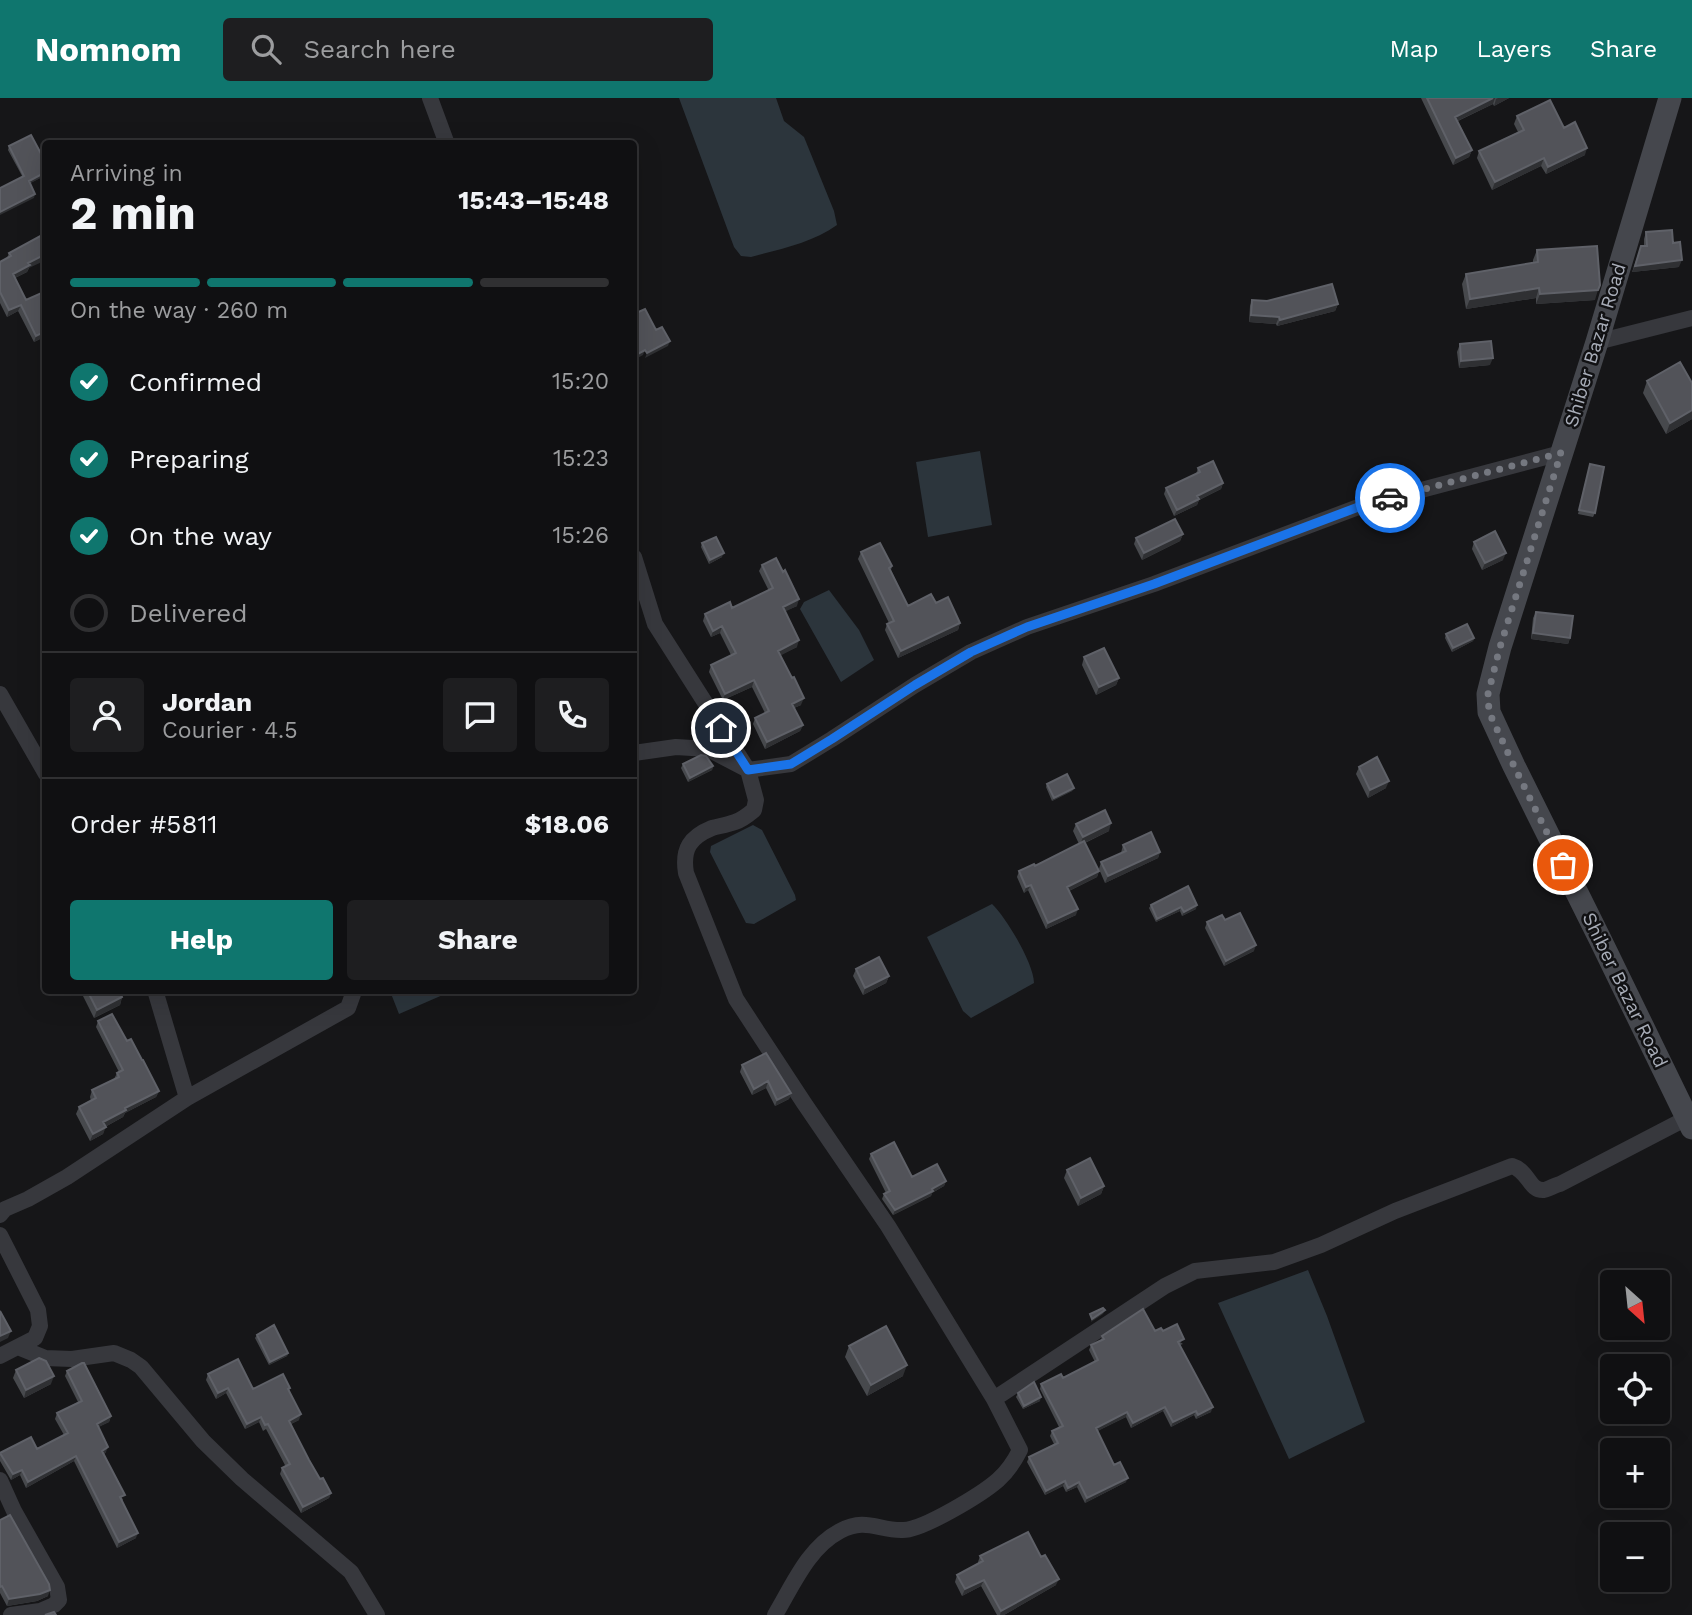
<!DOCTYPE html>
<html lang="en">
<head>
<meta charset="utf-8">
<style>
  :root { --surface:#101012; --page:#1e1e20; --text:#f1f3f6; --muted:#9c9d9f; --line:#303032; --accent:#0f766e }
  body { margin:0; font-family:"Work Sans",sans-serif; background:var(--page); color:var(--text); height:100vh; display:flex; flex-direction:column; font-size:26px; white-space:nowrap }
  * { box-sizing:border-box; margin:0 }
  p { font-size:23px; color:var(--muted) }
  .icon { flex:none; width:38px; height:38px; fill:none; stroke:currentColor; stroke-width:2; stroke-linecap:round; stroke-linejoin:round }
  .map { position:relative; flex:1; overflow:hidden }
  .sheet { position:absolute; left:42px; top:42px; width:595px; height:854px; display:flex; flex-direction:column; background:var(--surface); border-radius:7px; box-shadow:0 7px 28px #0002,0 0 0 2px var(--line) }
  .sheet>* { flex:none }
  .needle { width:46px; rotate:153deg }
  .fabs { position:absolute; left:1600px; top:1172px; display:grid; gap:14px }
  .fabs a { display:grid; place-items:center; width:70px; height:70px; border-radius:7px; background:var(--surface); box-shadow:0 7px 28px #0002,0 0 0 2px var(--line); font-size:35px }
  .pin { position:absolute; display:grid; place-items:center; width:60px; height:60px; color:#fff; margin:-30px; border:4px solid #fff; border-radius:50%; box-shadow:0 2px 7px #0007 }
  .courier { position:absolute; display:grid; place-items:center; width:70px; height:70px; margin:-35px; border:5px solid #1a73e8; border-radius:50%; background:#fff; color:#222; box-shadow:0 2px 9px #0007 }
  .overview em { font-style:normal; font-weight:700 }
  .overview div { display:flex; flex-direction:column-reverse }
  .overview { display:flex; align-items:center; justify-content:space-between; height:119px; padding:0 28px }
  h1 { font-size:46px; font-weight:700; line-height:52px }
  .bar { display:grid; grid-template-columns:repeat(4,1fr); gap:10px 7px; align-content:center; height:84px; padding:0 28px }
  .bar i { height:9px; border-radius:5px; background:var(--line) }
  .bar .current { background:var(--accent) }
  .bar p { grid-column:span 4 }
  .line { display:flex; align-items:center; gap:18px; padding:0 28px; border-top:2px solid var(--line) }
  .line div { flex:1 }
  .round { display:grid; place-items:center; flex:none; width:74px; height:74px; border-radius:7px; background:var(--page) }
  ol { padding:0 28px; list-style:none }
  li { display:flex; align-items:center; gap:21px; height:77px }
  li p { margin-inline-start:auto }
  li .icon { padding:7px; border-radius:50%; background:var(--accent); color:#fff; stroke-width:4 }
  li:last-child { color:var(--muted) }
  li i { width:38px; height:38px; border:4px solid var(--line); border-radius:50% }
  .action { display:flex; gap:14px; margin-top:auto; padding:14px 28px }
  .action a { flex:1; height:80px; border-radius:7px; background:var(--accent); color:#fff; font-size:28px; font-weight:700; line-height:80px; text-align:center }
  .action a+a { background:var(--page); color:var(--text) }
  header { display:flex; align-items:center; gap:42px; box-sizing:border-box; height:98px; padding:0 35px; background:var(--accent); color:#fff }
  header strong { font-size:33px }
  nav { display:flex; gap:38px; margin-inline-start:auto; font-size:24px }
  .search { width:490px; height:63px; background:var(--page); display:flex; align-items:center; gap:18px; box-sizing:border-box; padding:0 24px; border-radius:7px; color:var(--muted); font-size:26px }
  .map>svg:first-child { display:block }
  .water { fill:#2c353c }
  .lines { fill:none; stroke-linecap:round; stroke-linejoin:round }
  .street { stroke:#37383d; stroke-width:16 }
  .secondary { stroke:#45474d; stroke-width:23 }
  .wall { fill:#47494d }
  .shaded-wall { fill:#2f3033 }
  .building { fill:#525359; stroke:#5f6168; stroke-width:2 }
  .done { stroke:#757880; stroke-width:7; stroke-dasharray:0 12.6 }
  .route { stroke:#1a73e8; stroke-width:9 }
  .labels { text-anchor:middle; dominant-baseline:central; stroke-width:5; stroke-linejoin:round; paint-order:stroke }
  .street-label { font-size:19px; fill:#a8adb8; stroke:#111113 }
</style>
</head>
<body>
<header>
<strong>Nomnom</strong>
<div class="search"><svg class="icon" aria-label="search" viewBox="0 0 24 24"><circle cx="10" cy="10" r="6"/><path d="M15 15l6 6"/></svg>Search here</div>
<nav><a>Map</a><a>Layers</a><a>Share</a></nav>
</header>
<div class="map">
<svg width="1692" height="1517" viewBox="0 0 1692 1517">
  <rect width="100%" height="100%" fill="#161618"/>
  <path class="water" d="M679 0H776L784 23 804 39 834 113 837 127C812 145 780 151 751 159L741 158 734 149Z
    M980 353 992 427 928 439 916 364Z
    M829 492 859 532 874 562 841 584 800 511 804 504Z
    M753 727 762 732 795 797 796 802 754 826 746 825 710 754 711 748Z
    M992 806C1006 819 1034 866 1034 885L971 920 963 913 927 839Z
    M390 893V892L452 893 399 916Z
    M1308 1172 1327 1218 1365 1324 1289 1361 1218 1205Z"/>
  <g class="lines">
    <path class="street" d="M430 0 447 46
      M1597 244 1692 220
      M634 459 655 526 748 672 756 702 754 712C748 717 742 722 735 724 727 727 719 728 712 730 690 739 682 751 686 775L736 901 804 1005 888 1128 994 1301 1020 1352C1014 1364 1008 1373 998 1382 982 1396 923 1432 903 1432 879 1433 866 1419 840 1433 808 1450 793 1487 775 1517
      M0 596 46 676
      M634 655 676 649 708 651 748 672 791 666 832 641 915 587 971 554 1027 529 1154 486 1361 408 1561 355
      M187 1000 348 910 353 896V892
      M0 1117 5 1111 28 1101 67 1079 187 1000 155 892
      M0 1137 38 1212 40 1228 35 1240 0 1258
      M18 1249 45 1260 72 1261 114 1255 131 1262 141 1269 203 1343 242 1381 351 1474 377 1517
      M994 1301 1165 1188 1195 1173 1274 1164 1321 1147 1395 1113 1512 1068C1529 1073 1529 1093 1544 1092 1549 1091 1555 1087 1560 1086L1687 1020
      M0 1382 14 1413 57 1489 59 1502 54 1507 40 1513 11 1517"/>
    <path class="secondary" d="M1670 0 1597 244 1500 549 1488 596 1489 614 1514 668 1600 841 1692 1030"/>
  </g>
  <path class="wall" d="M1421 0H1509L1494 8 1493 6 1458 23 1472 52 1469 59 1453 67Z
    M1517 18 1564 30 1585 57 1546 76 1541 68 1492 92 1477 60 1479 53 1518 34 1514 26Z
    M9 48 46 65V77L30 85 34 100 8 52Z
    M1646 134 1673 145 1679 169 1632 174 1641 148H1644V141Z
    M1537 152 1595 202 1536 206V200L1466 211 1462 186 1466 176 1533 165V162Z
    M9 155 29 170 27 174 15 180 26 202 46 193V241L44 239 34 244 18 213 7 219 0 205V164L7 160Z
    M1252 202 1338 206 1335 213 1277 228 1276 226 1249 224 1250 208Z
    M1460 246 1490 267 1459 270 1457 254Z
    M1647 283 1692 285V321L1666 336 1643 295Z
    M1198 370 1223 385 1221 391 1199 402 1197 407 1174 418 1164 396 1166 390 1196 376Z
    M1589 370 1595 415 1593 419 1578 416Z
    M1183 436 1180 443 1142 462 1134 446 1136 440Z
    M1474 444 1503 462 1482 472 1472 451Z
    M702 445 722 459 709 466 701 449Z
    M861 454 892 468 891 472 908 508 936 505 960 525 958 532 898 560 885 532 887 526 889 525 858 461Z
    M762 467 797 508 785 513 797 549 780 557 801 607 794 610 803 627 800 633 765 651 753 626 755 620 765 615 752 589 723 602 709 574 711 567 731 557 720 535 711 539 703 523 705 516 732 510 769 493 759 473Z
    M1536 514 1570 540 1568 546 1531 541 1533 520Z
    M1446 536 1474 540 1473 543 1452 554 1445 540Z
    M1084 559 1119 580 1116 587 1096 597 1082 567Z
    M683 666 713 668 712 672 688 684 681 670Z
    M1359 669 1386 690 1368 700 1356 676Z
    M1047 686 1074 690 1072 693 1052 703 1046 689Z
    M1076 726 1109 733 1085 745 1099 773 1097 779 1069 793 1076 817 1046 831 1028 792 1024 795 1017 779 1019 773 1035 768 1079 746 1073 733Z
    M1123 747 1160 754 1158 760 1105 785 1099 771 1101 764 1121 755Z
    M1151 807 1196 811 1182 818 1180 813 1156 824 1149 810Z
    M1225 822 1254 853 1224 868 1205 830 1207 824Z
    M856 871 889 878 886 885 863 897 853 878Z
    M80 892H119L122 899 120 907 94 920Z
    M98 923 127 943 159 993 156 999 125 1015 123 1019 105 1029 103 1036 90 1043 76 1016 79 1009 91 1003 90 999 92 992 114 981 117 975 119 974 96 929Z
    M742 967 791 995 789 1001 775 1008 766 990 752 997 740 974Z
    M871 1056 912 1079 946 1083 944 1088 932 1095 931 1098 893 1117 882 1101 884 1096 886 1095 869 1061Z
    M1067 1072 1104 1088 1101 1096 1078 1108 1064 1080Z
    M1155 1233H1163L1183 1246 1180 1247 1211 1314 1196 1321 1194 1317 1171 1329 1163 1313 1131 1330 1126 1319 1097 1333 1114 1367 1126 1384 1085 1405 1077 1389 1066 1394 1063 1388 1045 1397 1027 1364 1029 1359 1054 1346 1050 1338 1052 1333 1059 1329 1040 1291 1041 1286 1063 1280 1095 1264 1089 1252 1091 1247 1101 1242 1102 1238Z
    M257 1237 288 1255 287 1258 269 1267 255 1240Z
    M849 1248 903 1278 867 1298 845 1259Z
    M16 1272 51 1286 24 1300 13 1280Z
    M67 1273 111 1318 109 1324 98 1329 106 1354 104 1356 123 1402 122 1403 136 1440 117 1450 74 1363 26 1390 20 1377 11 1382 0 1363V1355L37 1351 64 1337 55 1321 57 1315 78 1304 65 1278Z
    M208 1276 253 1291 289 1293 299 1322 291 1326 309 1362 320 1381 331 1395 329 1400 301 1415 280 1376 282 1370 286 1369 266 1331 263 1333 259 1324 245 1331 226 1295 216 1301 206 1282Z
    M1018 1295 1040 1303 1023 1311 1016 1299Z
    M0 1422 48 1498 37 1503 7 1508 0 1495Z
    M980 1458 1056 1487 1004 1517H997L981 1488 962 1498 955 1484 957 1477 978 1466V1464Z"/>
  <path class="shaded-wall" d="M1493 0H1495L1493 6 1453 25 1455 19Z
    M1498 0H1509L1494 8 1496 1Z
    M1587 50 1585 57 1546 76 1548 69Z
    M1472 52 1469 59 1453 67 1456 60Z
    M1544 60 1541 68 1492 92 1495 84Z
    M46 74V77L27 87 29 83Z
    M35 96 34 100 0 117V114Z
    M46 156V162L29 170 27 174 11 182 13 176 28 165Z
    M1682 162 1679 169 1632 174 1635 168Z
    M1539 190 1536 200 1466 211 1470 201Z
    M1598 192 1595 202 1536 206 1540 196Z
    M1338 206 1335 213 1277 228 1280 222Z
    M21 207 18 213 7 219 9 212Z
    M1251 217 1279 219 1276 226 1249 224Z
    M46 233 44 239 34 244 36 238Z
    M670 243 668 248 645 260 647 255Z
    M645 252 643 257 634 262V258Z
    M1493 260 1490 267 1459 270 1461 263Z
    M1692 312V321L1666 336 1670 325Z
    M1223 385 1221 391 1199 402 1197 407 1174 418 1177 412 1197 398Z
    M1183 436 1180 443 1142 462 1144 455Z
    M724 455 722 459 709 466 710 462Z
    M1506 455 1503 462 1482 472 1485 465Z
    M799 501 797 508 780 516 783 509Z
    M960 525 958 532 898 560 901 553Z
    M722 528 720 535 711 539 713 533Z
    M1533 535 1570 540 1568 546 1531 541Z
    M1474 540 1473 543 1452 554 1453 550Z
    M799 542 797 549 776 560 778 553Z
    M1119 580 1116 587 1096 597 1099 589Z
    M754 582 752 589 723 602 725 596Z
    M804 600 801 607 790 612 792 606Z
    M803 627 800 633 765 651 767 644Z
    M713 668 712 672 688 684 690 680Z
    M1389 683 1386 690 1368 700 1370 692Z
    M1074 690 1072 693 1052 703 1054 700Z
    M1111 725 1109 733 1080 747 1083 739Z
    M1160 754 1158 760 1105 785 1108 778Z
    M1099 773 1097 779 1065 795 1067 789Z
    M1031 787 1028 792 1024 795 1026 789Z
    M1197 807 1196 811 1182 818 1184 814Z
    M1181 809 1180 813 1156 824 1157 821Z
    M1078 811 1076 817 1046 831 1048 825Z
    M1256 847 1254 853 1224 868 1226 863Z
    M889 878 886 885 863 897 865 890Z
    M122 899 120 907 94 920 97 912Z
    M768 983 766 990 752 997 754 991Z
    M159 993 156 999 125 1015 123 1019 101 1031 103 1024 125 1010Z
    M791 995 789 1001 775 1008 777 1002Z
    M106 1029 103 1036 90 1043 93 1036Z
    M946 1083 944 1088 932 1095 931 1098 893 1117 895 1112Z
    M1104 1088 1101 1096 1078 1108 1081 1100Z
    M1105 1212 1103 1216 1091 1224 1092 1221Z
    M11 1233 8 1240 0 1244V1238Z
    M288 1255 287 1258 269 1267 270 1264Z
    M907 1267 903 1278 867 1298 871 1287Z
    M54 1278 51 1286 24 1300 26 1292Z
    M228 1290 226 1295 216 1301 218 1295Z
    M1041 1299 1040 1303 1023 1311 1024 1308Z
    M1165 1309 1163 1313 1131 1330 1133 1325Z
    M1213 1309 1211 1314 1196 1321 1198 1317Z
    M1196 1313 1194 1317 1171 1329 1173 1324Z
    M1127 1314 1126 1319 1094 1335 1096 1330Z
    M301 1316 299 1322 287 1328 289 1323Z
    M111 1318 109 1324 95 1331 97 1326Z
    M261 1319 259 1324 245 1331 247 1326Z
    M108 1349 106 1354 100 1358 102 1353Z
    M76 1358 74 1363 26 1390 28 1384Z
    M22 1372 20 1377 11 1382 13 1376Z
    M1128 1380 1126 1384 1085 1405 1087 1400Z
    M1065 1383 1063 1388 1045 1397 1046 1393Z
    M1079 1384 1077 1389 1066 1394 1068 1390Z
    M331 1395 329 1400 301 1415 303 1409Z
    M138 1435 136 1440 117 1450 119 1444Z
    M1059 1481 1056 1487 1004 1517H1000L1001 1513Z
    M984 1482 981 1488 962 1498 965 1491Z
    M50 1492 48 1498 37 1503 7 1508 9 1501Z"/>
  <path class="building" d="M1427 0H1493L1455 19 1472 52 1456 60Z
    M1550 2 1564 30 1575 24 1587 50 1548 69 1544 60 1495 84 1479 53 1524 32 1517 18Z
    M31 37 46 65V74L29 83 35 96 0 114V90L24 78 9 48Z
    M1672 132 1673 145 1680 144 1682 162 1635 168 1641 148H1647L1646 134Z
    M44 136 46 138V156L28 165 30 167 13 176 26 202 46 193V233L36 238 21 207 9 212 0 194V164L11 158 9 155Z
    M1597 148 1600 187 1598 192 1540 196 1539 190 1470 201 1466 176 1538 164 1537 152Z
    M1332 186 1338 206 1280 222 1279 219 1251 217 1252 202 1267 203Z
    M645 211 656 232 662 229 670 243 647 255 645 252 634 258V216Z
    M1491 243 1493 260 1461 263 1460 246Z
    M1680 264 1692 285V312L1670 325 1647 283Z
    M1213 363 1223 385 1197 398 1199 401 1177 412 1166 390 1200 374 1198 370Z
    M1590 366 1604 369 1595 415 1579 412Z
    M1175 421 1183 436 1144 455 1136 440Z
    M1495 433 1506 455 1485 465 1474 444Z
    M716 439 724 455 710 462 702 445Z
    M880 445 892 468 889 470 908 508 931 496 936 505 948 499 960 525 901 553 887 526 894 523 861 454Z
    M776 460 783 474 785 472 799 501 783 509 799 542 778 553 792 580 794 579 804 600 792 606 803 627 767 644 755 620 769 613 754 582 725 596 711 567 736 555 722 528 713 533 705 516 730 504 732 510 773 490 762 467Z
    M1536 514 1573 518 1570 540 1533 535Z
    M1467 526 1474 540 1453 550 1446 536Z
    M1104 550 1119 580 1099 589 1084 559Z
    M701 657 706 658 713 668 690 680 683 666Z
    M1377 659 1389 683 1370 692 1359 669Z
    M1067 676 1074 690 1054 700 1047 686Z
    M1105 712 1111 725 1083 739 1076 726Z
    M1151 734 1160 754 1108 778 1101 764 1126 753 1123 747Z
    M1084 743 1099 773 1067 789 1078 811 1048 825 1031 787 1026 789 1019 773 1034 766 1035 768Z
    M1188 788 1197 807 1184 814 1181 809 1157 821 1151 807Z
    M1240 815 1256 847 1226 863 1207 824 1222 817 1225 822Z
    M879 859 889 878 865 890 856 871Z
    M87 892H119L122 899 97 912Z
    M112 916 127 943 131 941 142 962H143L159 993 125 1010 126 1012 103 1024 106 1029 93 1036 79 1009 96 1000 92 992 119 979 117 975 123 972 98 923Z
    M766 955 791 995 777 1002 768 983 754 991 742 967Z
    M894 1044 912 1079 937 1066 946 1083 932 1091 933 1093 895 1112 884 1096 890 1093 871 1056Z
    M1090 1060 1104 1088 1081 1100 1067 1072Z
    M1103 1210 1105 1212 1092 1221 1090 1216Z
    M1143 1211 1155 1233 1161 1230 1163 1233 1177 1226 1184 1241 1178 1244 1213 1309 1198 1317 1196 1313 1173 1324 1165 1309 1133 1325 1127 1314 1096 1330 1114 1367 1120 1364 1128 1380 1087 1400 1079 1384 1068 1390 1065 1383 1046 1393 1029 1359 1058 1345 1052 1333 1063 1328 1041 1286 1061 1276 1063 1280 1098 1262 1091 1247 1104 1241 1102 1238Z
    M0 1213 11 1233 0 1238Z
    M274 1227 288 1255 270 1264 257 1237Z
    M886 1228 907 1267 871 1287 849 1248Z
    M39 1260 46 1263 54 1278 26 1292 16 1272Z
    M238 1261 253 1291 283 1276 290 1290 288 1291 301 1316 289 1323 309 1362 320 1381 323 1380 331 1395 303 1409 282 1370 290 1366 268 1326 265 1327 261 1319 247 1326 228 1290 218 1295 208 1276Z
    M82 1265H84L111 1318 97 1326 108 1349 102 1353 125 1397 120 1399 138 1435 119 1444 76 1358 28 1384 22 1372 13 1376 0 1355 31 1339 37 1351 68 1335 57 1315 82 1303 67 1273Z
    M1034 1284 1041 1299 1024 1308 1018 1295Z
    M10 1417 49 1486 50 1492 40 1496 9 1501 2 1488 0 1489V1422Z
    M1028 1434 1041 1459 1045 1457 1059 1481 1001 1513 984 1482 965 1491 957 1477 983 1463 980 1458Z
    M54 1514 56 1517H45Z"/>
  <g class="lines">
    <path class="done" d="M1390 400 1561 355 1500 549 1488 596 1489 614 1514 668 1563 767"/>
    <path class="route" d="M721 630 748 672 791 666 832 641 915 587 971 554 1027 529 1154 486 1361 408 1390 400"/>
  </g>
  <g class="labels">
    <g class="street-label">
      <text transform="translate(1595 247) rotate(-73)">Shiber Bazar Road</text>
      <text transform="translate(1625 892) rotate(64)">Shiber Bazar Road</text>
    </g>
  </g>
</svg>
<div class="fabs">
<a><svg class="needle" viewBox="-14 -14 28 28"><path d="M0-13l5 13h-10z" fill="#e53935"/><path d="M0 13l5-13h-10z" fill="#9c9d9f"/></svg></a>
<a><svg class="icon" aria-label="locate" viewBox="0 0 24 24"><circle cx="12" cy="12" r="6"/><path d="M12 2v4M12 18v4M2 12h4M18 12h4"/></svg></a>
<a>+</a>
<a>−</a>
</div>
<div class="pin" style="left:1563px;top:767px;background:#ea580c"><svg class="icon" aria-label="bag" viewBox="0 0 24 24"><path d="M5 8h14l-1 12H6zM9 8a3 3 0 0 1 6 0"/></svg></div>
<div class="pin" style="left:721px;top:630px;background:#1f2937"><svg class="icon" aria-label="home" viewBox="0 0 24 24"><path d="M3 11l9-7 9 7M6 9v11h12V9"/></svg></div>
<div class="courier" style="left:1390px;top:400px"><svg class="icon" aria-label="car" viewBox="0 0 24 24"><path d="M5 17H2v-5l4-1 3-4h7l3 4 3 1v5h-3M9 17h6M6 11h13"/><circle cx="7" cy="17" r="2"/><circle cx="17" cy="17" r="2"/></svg></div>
<section class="sheet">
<div class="overview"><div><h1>2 min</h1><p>Arriving in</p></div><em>15:43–15:48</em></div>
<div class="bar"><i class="current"></i><i class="current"></i><i class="current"></i><i></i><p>On the way · 260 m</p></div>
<ol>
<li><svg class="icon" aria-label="check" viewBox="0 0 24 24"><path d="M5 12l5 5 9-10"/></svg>Confirmed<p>15:20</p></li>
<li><svg class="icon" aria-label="check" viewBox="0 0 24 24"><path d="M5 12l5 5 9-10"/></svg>Preparing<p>15:23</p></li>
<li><svg class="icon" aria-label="check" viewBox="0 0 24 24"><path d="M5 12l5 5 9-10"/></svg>On the way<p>15:26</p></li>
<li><i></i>Delivered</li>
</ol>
<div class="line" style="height:126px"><a class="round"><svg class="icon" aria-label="person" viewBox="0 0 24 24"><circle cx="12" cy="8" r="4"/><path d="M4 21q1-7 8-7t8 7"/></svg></a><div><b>Jordan</b><p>Courier · 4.5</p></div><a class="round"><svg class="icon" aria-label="chat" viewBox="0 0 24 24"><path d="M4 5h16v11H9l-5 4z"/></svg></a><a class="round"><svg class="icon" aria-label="phone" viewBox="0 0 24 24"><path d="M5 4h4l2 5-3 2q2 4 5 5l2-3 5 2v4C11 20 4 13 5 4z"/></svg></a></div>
<div class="line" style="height:91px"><div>Order #5811</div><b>$18.06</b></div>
<div class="action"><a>Help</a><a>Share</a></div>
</section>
</div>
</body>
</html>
